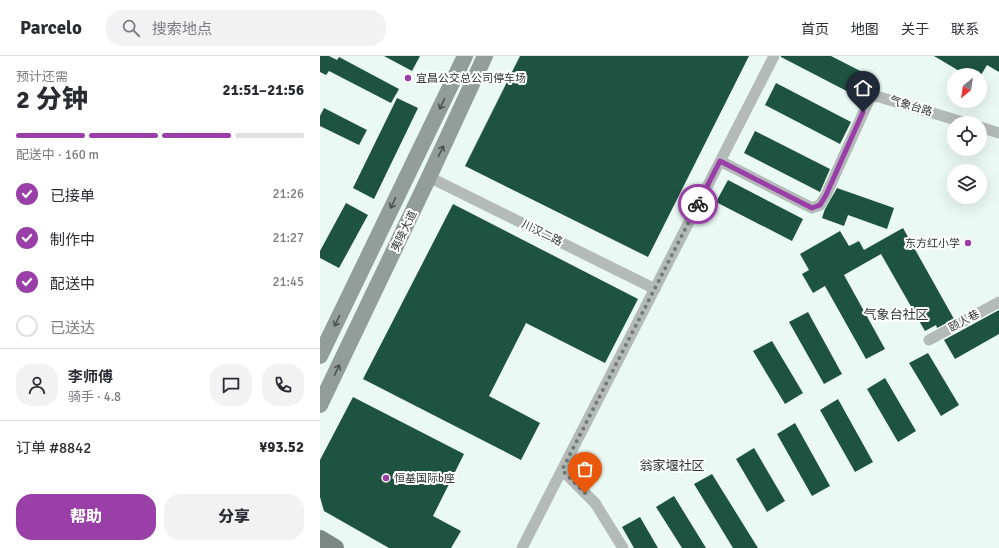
<!DOCTYPE html>
<html lang="zh">
<head>
<meta charset="utf-8">
<style>
  :root { --surface:#fff; --page:#f2f2f3; --text:#2b2b33; --muted:#7c7c81; --line:#e1e1e2; --accent:#9a3ea8 }
  body { margin:0; font-family:Signika,"Noto Sans SC",sans-serif; background:var(--page); color:var(--text); height:100vh; display:flex; flex-direction:column; font-size:15px; white-space:nowrap }
  * { box-sizing:border-box; margin:0 }
  p { font-size:13px; color:var(--muted) }
  .icon { flex:none; width:22px; height:22px; fill:none; stroke:currentColor; stroke-width:2; stroke-linecap:round; stroke-linejoin:round }
  .map { position:relative; flex:1; overflow:hidden }
  .sheet { display:flex; flex-direction:column; background:var(--surface); width:320px }
  .sheet>* { flex:none }
  .needle { width:26px; rotate:210deg }
  .buttons { position:absolute; left:627px; top:12px; display:grid; gap:8px }
  .buttons a { display:grid; place-items:center; width:40px; height:40px; border-radius:50%; background:var(--surface); box-shadow:0 4px 16px #0002; font-size:20px }
  .pin { position:absolute; display:grid; place-items:center; width:34px; height:34px; color:#fff; margin:-41px -17px; border-radius:50% 50% 50% 0; rotate:-45deg; box-shadow:0 0 4px #0007 }
  .pin .icon { rotate:45deg }
  .courier { position:absolute; display:grid; place-items:center; width:40px; height:40px; margin:-20px; border:3px solid #9a3ea8; border-radius:50%; background:#fff; color:#222; box-shadow:0 1px 5px #0007 }
  .headline em { font-style:normal; font-weight:800 }
  .headline div { display:flex; flex-direction:column-reverse }
  .headline { display:flex; align-items:center; justify-content:space-between; height:68px; padding:0 16px }
  h1 { font-size:26px; font-weight:800; line-height:30px }
  .bar { display:grid; grid-template-columns:repeat(4,1fr); gap:6px 4px; align-content:center; height:48px; padding:0 16px }
  .bar i { height:5px; border-radius:3px; background:var(--line) }
  .bar .selected { background:var(--accent) }
  .bar p { grid-column:span 4 }
  .line { display:flex; align-items:center; gap:10px; padding:0 16px; border-top:1px solid var(--line) }
  .line div { flex:1 }
  .round { display:grid; place-items:center; flex:none; width:42px; height:42px; border-radius:16px; background:var(--page) }
  ol { padding:0 16px; list-style:none }
  li { display:flex; align-items:center; gap:12px; height:44px }
  li p { margin-inline-start:auto }
  li .icon { padding:4px; border-radius:50%; background:var(--accent); color:#fff; stroke-width:4 }
  li:last-child { color:var(--muted) }
  li i { width:22px; height:22px; border:2px solid var(--line); border-radius:50% }
  .primary-button { display:flex; gap:8px; margin-top:auto; padding:8px 16px }
  .primary-button a { flex:1; height:46px; border-radius:16px; background:var(--accent); color:#fff; font-size:16px; font-weight:800; line-height:46px; text-align:center }
  .primary-button a+a { background:var(--page); color:var(--text) }
  header { display:flex; align-items:center; gap:24px; box-sizing:border-box; height:56px; padding:0 20px; background:var(--surface); border-bottom:1px solid var(--line) }
  header strong { font-size:19px }
  nav { display:flex; gap:22px; margin-inline-start:auto; font-size:14px }
  .search { width:280px; height:36px; background:var(--page); display:flex; align-items:center; gap:10px; box-sizing:border-box; padding:0 14px; border-radius:16px; color:var(--muted); font-size:15px }
  main { display:flex; flex:1; min-height:0 }
  .map>svg:first-child { display:block }
  .building { fill:#1e5241 }
  .lines { fill:none; stroke-linecap:round; stroke-linejoin:round }
  .minor { stroke:#b3bab7; stroke-width:11 }
  .secondary { stroke:#939d99; stroke-width:16 }
  .primary { stroke:#7c8883; stroke-width:18 }
  .oneway { stroke:#4d5451 }
  .done { stroke:#707a76; stroke-width:4; stroke-dasharray:0 7.2 }
  .route { stroke:#9a3ea8; stroke-width:5 }
  .poi-dot { fill:#9a3ea8; stroke:#fff; stroke-width:1.5 }
  .labels { text-anchor:middle; dominant-baseline:central; stroke-width:4; stroke-linejoin:round; paint-order:stroke }
  .poi-label { font-size:11px; fill:#2f3532; stroke:#fff; text-anchor:start }
  .street-label { font-size:11px; fill:#2f3532; stroke:#fff }
  .quarter-label { font-size:13px; fill:#2f3532; stroke:#fff }
</style>
</head>
<body>
<header>
<strong>Parcelo</strong>
<div class="search"><svg class="icon" aria-label="search" viewBox="0 0 24 24"><circle cx="10" cy="10" r="6"/><path d="M15 15l6 6"/></svg>搜索地点</div>
<nav><a>首页</a><a>地图</a><a>关于</a><a>联系</a></nav>
</header>
<main>
<section class="sheet">
<div class="headline"><div><h1>2 分钟</h1><p>预计还需</p></div><em>21:51–21:56</em></div>
<div class="bar"><i class="selected"></i><i class="selected"></i><i class="selected"></i><i></i><p>配送中 · 160 m</p></div>
<ol>
<li><svg class="icon" aria-label="check" viewBox="0 0 24 24"><path d="M5 12l5 5 9-10"/></svg>已接单<p>21:26</p></li>
<li><svg class="icon" aria-label="check" viewBox="0 0 24 24"><path d="M5 12l5 5 9-10"/></svg>制作中<p>21:27</p></li>
<li><svg class="icon" aria-label="check" viewBox="0 0 24 24"><path d="M5 12l5 5 9-10"/></svg>配送中<p>21:45</p></li>
<li><i></i>已送达</li>
</ol>
<div class="line" style="height:72px"><a class="round"><svg class="icon" aria-label="person" viewBox="0 0 24 24"><circle cx="12" cy="8" r="4"/><path d="M4 21q1-7 8-7t8 7"/></svg></a><div><b>李师傅</b><p>骑手 · 4.8</p></div><a class="round"><svg class="icon" aria-label="chat" viewBox="0 0 24 24"><path d="M4 5h16v11H9l-5 4z"/></svg></a><a class="round"><svg class="icon" aria-label="phone" viewBox="0 0 24 24"><path d="M5 4h4l2 5-3 2q2 4 5 5l2-3 5 2v4C11 20 4 13 5 4z"/></svg></a></div>
<div class="line" style="height:52px"><div>订单 #8842</div><b>¥93.52</b></div>
<div class="primary-button"><a>帮助</a><a>分享</a></div>
</section>
<div class="map">
<svg width="679" height="492" viewBox="0 0 679 492">
  <rect width="100%" height="100%" fill="#eaf9f3"/>
  <path class="building" d="M0 0H9L17 4 19 1 79 33 71 47 9 15 6 19 0 16Z
    M64 0H100L92 15Z
    M200 0H429L328 201 145 110Z
    M461 0H511L554 22 542 43 461 1Z
    M614 0H679V16L667 9 661 19H646Z
    M456 27 531 66 520 88 445 49Z
    M77 42 98 52 54 143 33 132Z
    M4 52 47 74 39 89 0 70V60Z
    M435 75 510 113 500 136 424 97Z
    M408 124 483 163 472 185 396 146Z
    M517 132 574 152 567 173 528 159 524 170 502 162 505 153Z
    M26 147 48 159 19 212 0 202V195Z
    M133 148 318 243 285 307 206 267 169 340 220 367 201 404 43 323Z
    M583 172 634 263 617 272 616 269 605 275 561 198 524 219 565 293 546 303 505 230 493 237 482 218 489 214 480 198 520 175 529 190 539 185 544 194Z
    M679 254V278L635 303 624 284Z
    M488 256 522 318 504 328 469 266Z
    M452 285 483 337 465 348 433 295Z
    M608 297 639 349 621 360 589 307Z
    M565 322 596 375 578 386 547 333Z
    M33 341 144 398 113 460 141 475 131 492H69L4 455 0 441V404Z
    M518 343 553 406 535 416 500 354Z
    M475 367 510 430 492 440 457 378Z
    M434 392 465 445 447 456 416 403Z
    M392 418 438 492H413L374 428Z
    M354 440 386 492H362L336 451Z
    M320 461 338 492H314L302 471Z"/>
  <g class="lines">
    <path class="minor" d="M660 71 679 77
      M400 105 492 152 500 149 506 139 550 42 556 40 646 67
      M109 121 335 233
      M609 284 679 246
      M242 414 275 447 303 492
      M202 492 454 0"/>
    <path class="secondary" d="M0 300 145 0
      M0 349 109 121 165 0"/>
    <path class="primary" d="M0 483 15 492"/>
  </g>
  <defs><path id="oneway-shaft" d="M-6 0H5M1.5-3L5.5 0L1.5 3" fill="none" stroke-width="1.6" stroke-linecap="round" stroke-linejoin="round"/></defs>
  <g class="oneway">
    <use href="#oneway-shaft" transform="translate(122 48) rotate(116)"/>
    <use href="#oneway-shaft" transform="translate(121 95) rotate(-65)"/>
    <use href="#oneway-shaft" transform="translate(73 147) rotate(116)"/>
    <use href="#oneway-shaft" transform="translate(17 265) rotate(116)"/>
    <use href="#oneway-shaft" transform="translate(17 314) rotate(-64)"/>
  </g>
  <g class="lines">
    <path class="done" d="M265 437 242 414 378 148"/>
    <path class="route" d="M378 148 400 105 492 152 500 149 506 139 543 56"/>
  </g>
  <g class="poi-dot">
    <circle cx="88" cy="22" r="4"/>
    <circle cx="648" cy="187" r="4"/>
    <circle cx="66" cy="422" r="4"/>
  </g>
  <g class="labels">
    <g class="poi-label">
      <text x="96" y="22">宜昌公交总公司停车场</text>
      <text x="640" y="187" text-anchor="end">东方红小学</text>
      <text x="74" y="422">恒基国际b座</text>
    </g>
    <g class="street-label">
      <text transform="translate(591 50) rotate(17)">气象台路</text>
      <text transform="translate(84 175) rotate(-64)">夷陵大道</text>
      <text transform="translate(222 177) rotate(26)">川汉二路</text>
      <text transform="translate(644 265) rotate(-29)">颐人巷</text>
    </g>
    <g class="quarter-label">
      <text x="576" y="259">气象台社区</text>
      <text x="352" y="410">翁家堰社区</text>
    </g>
  </g>
</svg>
<div class="buttons">
<a><svg class="needle" viewBox="-14 -14 28 28"><path d="M0-13l5 13h-10z" fill="#e53935"/><path d="M0 13l5-13h-10z" fill="#7c7c81"/></svg></a>
<a><svg class="icon" aria-label="locate" viewBox="0 0 24 24"><circle cx="12" cy="12" r="6"/><path d="M12 2v4M12 18v4M2 12h4M18 12h4"/></svg></a>
<a><svg class="icon" aria-label="layers" viewBox="0 0 24 24"><path d="M12 4l9 5-9 5-9-5zM3 14l9 5 9-5"/></svg></a>
</div>
<div class="pin" style="left:265px;top:437px;background:#ea580c"><svg class="icon" aria-label="bag" viewBox="0 0 24 24"><path d="M5 8h14l-1 12H6zM9 8a3 3 0 0 1 6 0"/></svg></div>
<div class="pin" style="left:543px;top:56px;background:#1f2937"><svg class="icon" aria-label="home" viewBox="0 0 24 24"><path d="M3 11l9-7 9 7M6 9v11h12V9"/></svg></div>
<div class="courier" style="left:378px;top:148px"><svg class="icon" aria-label="bike" viewBox="0 0 24 24"><circle cx="6" cy="16" r="4"/><circle cx="18" cy="16" r="4"/><path d="M6 16l4-8h5l3 8M10 8l3 8H6M13 5h3"/></svg></div>
</div>
</main>
</body>
</html>
